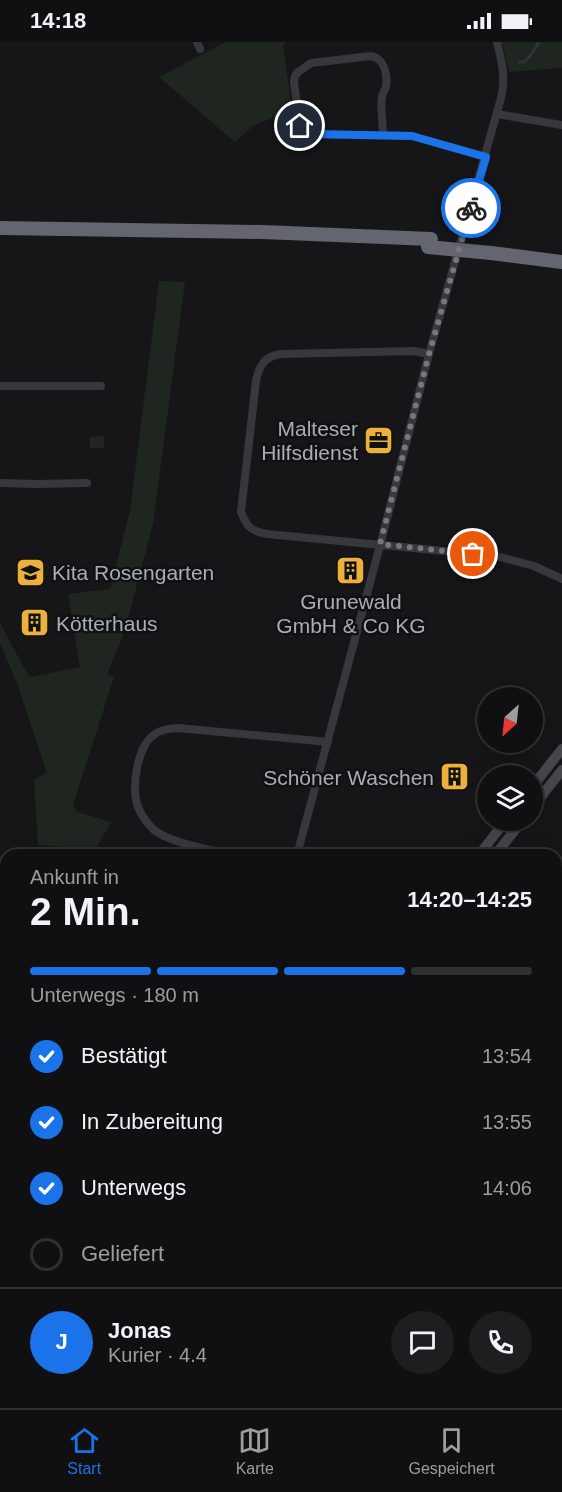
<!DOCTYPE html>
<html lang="de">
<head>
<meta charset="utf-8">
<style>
  :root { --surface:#101012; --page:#1e1e20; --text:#f1f3f6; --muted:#9c9d9f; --line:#303032; --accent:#1a73e8 }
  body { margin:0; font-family:Arial,sans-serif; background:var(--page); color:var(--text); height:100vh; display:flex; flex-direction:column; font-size:22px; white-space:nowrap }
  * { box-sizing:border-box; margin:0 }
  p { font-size:20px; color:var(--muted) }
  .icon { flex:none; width:33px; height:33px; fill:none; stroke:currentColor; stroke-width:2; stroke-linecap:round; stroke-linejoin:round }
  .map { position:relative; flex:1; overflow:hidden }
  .side { position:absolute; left:0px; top:807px; width:562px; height:560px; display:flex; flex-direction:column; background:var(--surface); border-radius:18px 18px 0 0; box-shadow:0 6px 24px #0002,0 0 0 2px var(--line) }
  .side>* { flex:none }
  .needle { width:39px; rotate:207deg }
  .buttons { position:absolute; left:477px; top:645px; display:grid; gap:12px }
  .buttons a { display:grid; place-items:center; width:66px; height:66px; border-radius:50%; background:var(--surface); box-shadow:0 6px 24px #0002,0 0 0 2px var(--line); font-size:30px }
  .pin { position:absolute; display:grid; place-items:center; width:51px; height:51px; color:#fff; margin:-26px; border:3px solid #fff; border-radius:50%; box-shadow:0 2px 6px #0007 }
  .courier { position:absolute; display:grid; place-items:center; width:60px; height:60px; margin:-30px; border:4px solid #1a73e8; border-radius:50%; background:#fff; color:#222; box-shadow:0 2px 8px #0007 }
  .head em { font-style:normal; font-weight:600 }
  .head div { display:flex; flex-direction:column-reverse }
  .head { display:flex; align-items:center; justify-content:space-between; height:102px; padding:0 30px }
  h1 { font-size:39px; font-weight:600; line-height:45px }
  .bar { display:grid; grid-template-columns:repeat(4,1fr); gap:9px 6px; align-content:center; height:72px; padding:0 30px }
  .bar i { height:8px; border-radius:4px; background:var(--line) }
  .bar .current { background:var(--accent) }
  .bar p { grid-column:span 4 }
  .line { display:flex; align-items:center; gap:15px; padding:0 30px; border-top:2px solid var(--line) }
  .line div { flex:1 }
  .round { display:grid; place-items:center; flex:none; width:63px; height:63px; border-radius:32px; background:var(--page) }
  ol { padding:0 30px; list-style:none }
  li { display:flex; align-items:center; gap:18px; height:66px }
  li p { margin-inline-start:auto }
  li .icon { padding:6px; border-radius:50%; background:var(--accent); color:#fff; stroke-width:4 }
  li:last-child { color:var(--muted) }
  li i { width:33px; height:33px; border:3px solid var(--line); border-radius:50% }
  .status { display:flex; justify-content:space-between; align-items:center; height:42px; padding:0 30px; background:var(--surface); direction:ltr }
  .status svg { height:16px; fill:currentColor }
  .dock { display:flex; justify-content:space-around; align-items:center; height:84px; border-top:2px solid var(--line); background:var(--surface); font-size:16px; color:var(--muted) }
  .dock a { display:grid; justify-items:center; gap:3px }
  .dock .current { color:var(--accent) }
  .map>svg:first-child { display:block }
  .green { fill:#1e261f }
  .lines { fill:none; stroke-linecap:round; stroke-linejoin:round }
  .stream { stroke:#2d353c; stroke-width:3 }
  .street { stroke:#37383d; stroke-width:8 }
  .secondary { stroke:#45474d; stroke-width:10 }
  .highway { stroke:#63666e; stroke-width:14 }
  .rail { stroke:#4a4c52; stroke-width:3; stroke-dasharray:8 6; stroke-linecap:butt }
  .highway-bridge { stroke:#63666e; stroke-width:14 }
  .done { stroke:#767880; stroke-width:6; stroke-dasharray:0 10.8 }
  .route { stroke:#1a73e8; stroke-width:8 }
  .labels { text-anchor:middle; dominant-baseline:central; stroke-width:5; stroke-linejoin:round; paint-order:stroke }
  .poi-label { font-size:21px; fill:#a9adb8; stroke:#111113; text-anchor:end }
</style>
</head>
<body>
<div class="status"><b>14:18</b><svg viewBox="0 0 49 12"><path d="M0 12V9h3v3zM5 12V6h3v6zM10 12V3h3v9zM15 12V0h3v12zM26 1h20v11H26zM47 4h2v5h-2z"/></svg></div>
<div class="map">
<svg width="562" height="1366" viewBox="0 0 562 1366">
  <rect width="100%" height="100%" fill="#161618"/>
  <path class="green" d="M226 0H287L283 3 292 67 253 84 235 100 159 35Z
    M502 0H562V26L509 30Z
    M159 239 185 240 153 482 125 588 107 632 114 635 73 763 77 770 111 780 96 806 108 813H87L84 806 38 803 34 737 47 731 17 641 0 601V581L29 635 80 625 68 552 110 547 130 469Z
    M104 394V406H90V395Z"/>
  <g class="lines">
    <path class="stream" d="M519 20H524L531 13 539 0"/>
    <path class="street" d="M197 0 200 7
      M497 72 562 83
      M383 93C383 80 380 66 382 54 383 51 385 48 386 45 388 32 384 16 371 14L311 21 298 30 295 34 294 40 300 84 303 90 310 92 412 94 485 115
      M429 312 414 309 280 312C264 315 259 324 256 339L241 470C247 485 251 489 267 492L496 514 534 524 562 537
      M0 344H101
      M0 441 36 442 87 441
      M229 813C208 807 171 801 154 788 148 782 141 773 138 765 131 745 137 704 155 692 162 687 169 687 178 686L328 700
      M297 813 382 496 429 312 501 56C506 34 502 22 497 0
      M0 1041 6 1042
      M0 1204 6 1193
      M0 1289 6 1296
      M556 1329 558 1332"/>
    <path class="secondary" d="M532 745 562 707
      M532 766 562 728
      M479 813 506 778
      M495 813 523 778
      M556 1281 562 1278
      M0 1307 6 1303
      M196 1366 203 1360
      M325 1366 340 1360"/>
    <path class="highway" d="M0 186 263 190 431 197
      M491 211 562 220"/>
    <path class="rail" d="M556 1059 562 1055
      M140 1366 148 1360"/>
    <path class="highway-bridge" d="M428 205 491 211"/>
  </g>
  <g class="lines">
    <path class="done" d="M471 166 429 312 380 502 473 512"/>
    <path class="route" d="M300 84 303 90 310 92 412 94 486 115 471 166"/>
  </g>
  <defs>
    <symbol id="office-square" viewBox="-11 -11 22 22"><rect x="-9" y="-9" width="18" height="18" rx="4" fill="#ecb13a" stroke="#111113"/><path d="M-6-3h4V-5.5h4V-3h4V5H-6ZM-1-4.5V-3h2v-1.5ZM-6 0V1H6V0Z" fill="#111"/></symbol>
    <symbol id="building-square" viewBox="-11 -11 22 22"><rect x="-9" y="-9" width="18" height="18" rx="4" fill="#ecb13a" stroke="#111113"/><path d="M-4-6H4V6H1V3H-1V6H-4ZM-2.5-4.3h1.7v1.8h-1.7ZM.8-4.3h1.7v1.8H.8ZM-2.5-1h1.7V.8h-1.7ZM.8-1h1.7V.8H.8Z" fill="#111"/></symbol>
    <symbol id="school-square" viewBox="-11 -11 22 22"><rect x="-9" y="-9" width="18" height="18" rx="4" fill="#ecb13a" stroke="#111113"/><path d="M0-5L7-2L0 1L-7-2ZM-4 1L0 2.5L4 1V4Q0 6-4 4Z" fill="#111"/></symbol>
  </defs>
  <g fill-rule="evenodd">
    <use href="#office-square" x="362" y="382" width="33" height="33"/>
    <use href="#building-square" x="334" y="512" width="33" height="33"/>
    <use href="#school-square" x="14" y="514" width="33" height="33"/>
    <use href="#building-square" x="18" y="564" width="33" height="33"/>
    <use href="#building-square" x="438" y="718" width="33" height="33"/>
  </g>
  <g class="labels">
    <g class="poi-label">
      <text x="358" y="386">Malteser<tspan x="358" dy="24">Hilfsdienst</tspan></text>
      <text x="52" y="530" text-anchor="start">Kita Rosengarten</text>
      <text x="351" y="559" text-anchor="middle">Grunewald<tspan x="351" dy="24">GmbH &amp; Co KG</tspan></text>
      <text x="56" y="581" text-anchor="start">Kötterhaus</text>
      <text x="434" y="735">Schöner Waschen</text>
    </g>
  </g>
</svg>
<div class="buttons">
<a><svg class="needle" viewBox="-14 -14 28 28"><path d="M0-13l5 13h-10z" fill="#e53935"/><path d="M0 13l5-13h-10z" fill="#9c9d9f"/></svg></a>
<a><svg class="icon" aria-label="layers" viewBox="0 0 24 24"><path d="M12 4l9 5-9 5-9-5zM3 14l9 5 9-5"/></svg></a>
</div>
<div class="pin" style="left:473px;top:512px;background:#ea580c"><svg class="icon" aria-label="bag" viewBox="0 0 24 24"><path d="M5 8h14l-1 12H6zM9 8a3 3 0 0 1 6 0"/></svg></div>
<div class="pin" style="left:300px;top:84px;background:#1f2937"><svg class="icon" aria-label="home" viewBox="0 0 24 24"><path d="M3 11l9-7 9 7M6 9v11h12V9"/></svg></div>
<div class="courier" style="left:471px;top:166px"><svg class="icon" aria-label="bike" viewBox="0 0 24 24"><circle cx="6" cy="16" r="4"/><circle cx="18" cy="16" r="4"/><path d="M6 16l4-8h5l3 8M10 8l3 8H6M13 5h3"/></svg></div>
<section class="side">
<div class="head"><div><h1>2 Min.</h1><p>Ankunft in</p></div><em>14:20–14:25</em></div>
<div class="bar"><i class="current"></i><i class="current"></i><i class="current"></i><i></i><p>Unterwegs · 180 m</p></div>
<ol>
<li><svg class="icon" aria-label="check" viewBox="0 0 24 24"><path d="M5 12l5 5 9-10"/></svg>Bestätigt<p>13:54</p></li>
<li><svg class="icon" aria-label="check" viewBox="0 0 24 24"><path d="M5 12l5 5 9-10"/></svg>In Zubereitung<p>13:55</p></li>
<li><svg class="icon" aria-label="check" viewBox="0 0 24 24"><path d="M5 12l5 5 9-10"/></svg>Unterwegs<p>14:06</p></li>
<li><i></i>Geliefert</li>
</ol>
<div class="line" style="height:108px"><b class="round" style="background:var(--accent);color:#fff">J</b><div><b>Jonas</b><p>Kurier · 4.4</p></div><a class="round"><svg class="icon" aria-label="chat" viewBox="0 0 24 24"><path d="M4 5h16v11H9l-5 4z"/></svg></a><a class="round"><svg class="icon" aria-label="phone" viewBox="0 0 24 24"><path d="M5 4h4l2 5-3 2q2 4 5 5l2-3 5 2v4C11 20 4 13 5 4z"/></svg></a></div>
</section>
</div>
<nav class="dock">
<a class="current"><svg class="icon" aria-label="home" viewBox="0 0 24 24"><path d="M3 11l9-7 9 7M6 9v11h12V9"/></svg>Start</a>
<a><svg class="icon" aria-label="map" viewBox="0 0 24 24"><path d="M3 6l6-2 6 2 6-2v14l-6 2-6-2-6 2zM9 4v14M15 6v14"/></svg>Karte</a>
<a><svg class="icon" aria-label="saved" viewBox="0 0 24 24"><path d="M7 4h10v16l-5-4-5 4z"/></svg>Gespeichert</a>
</nav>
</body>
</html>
